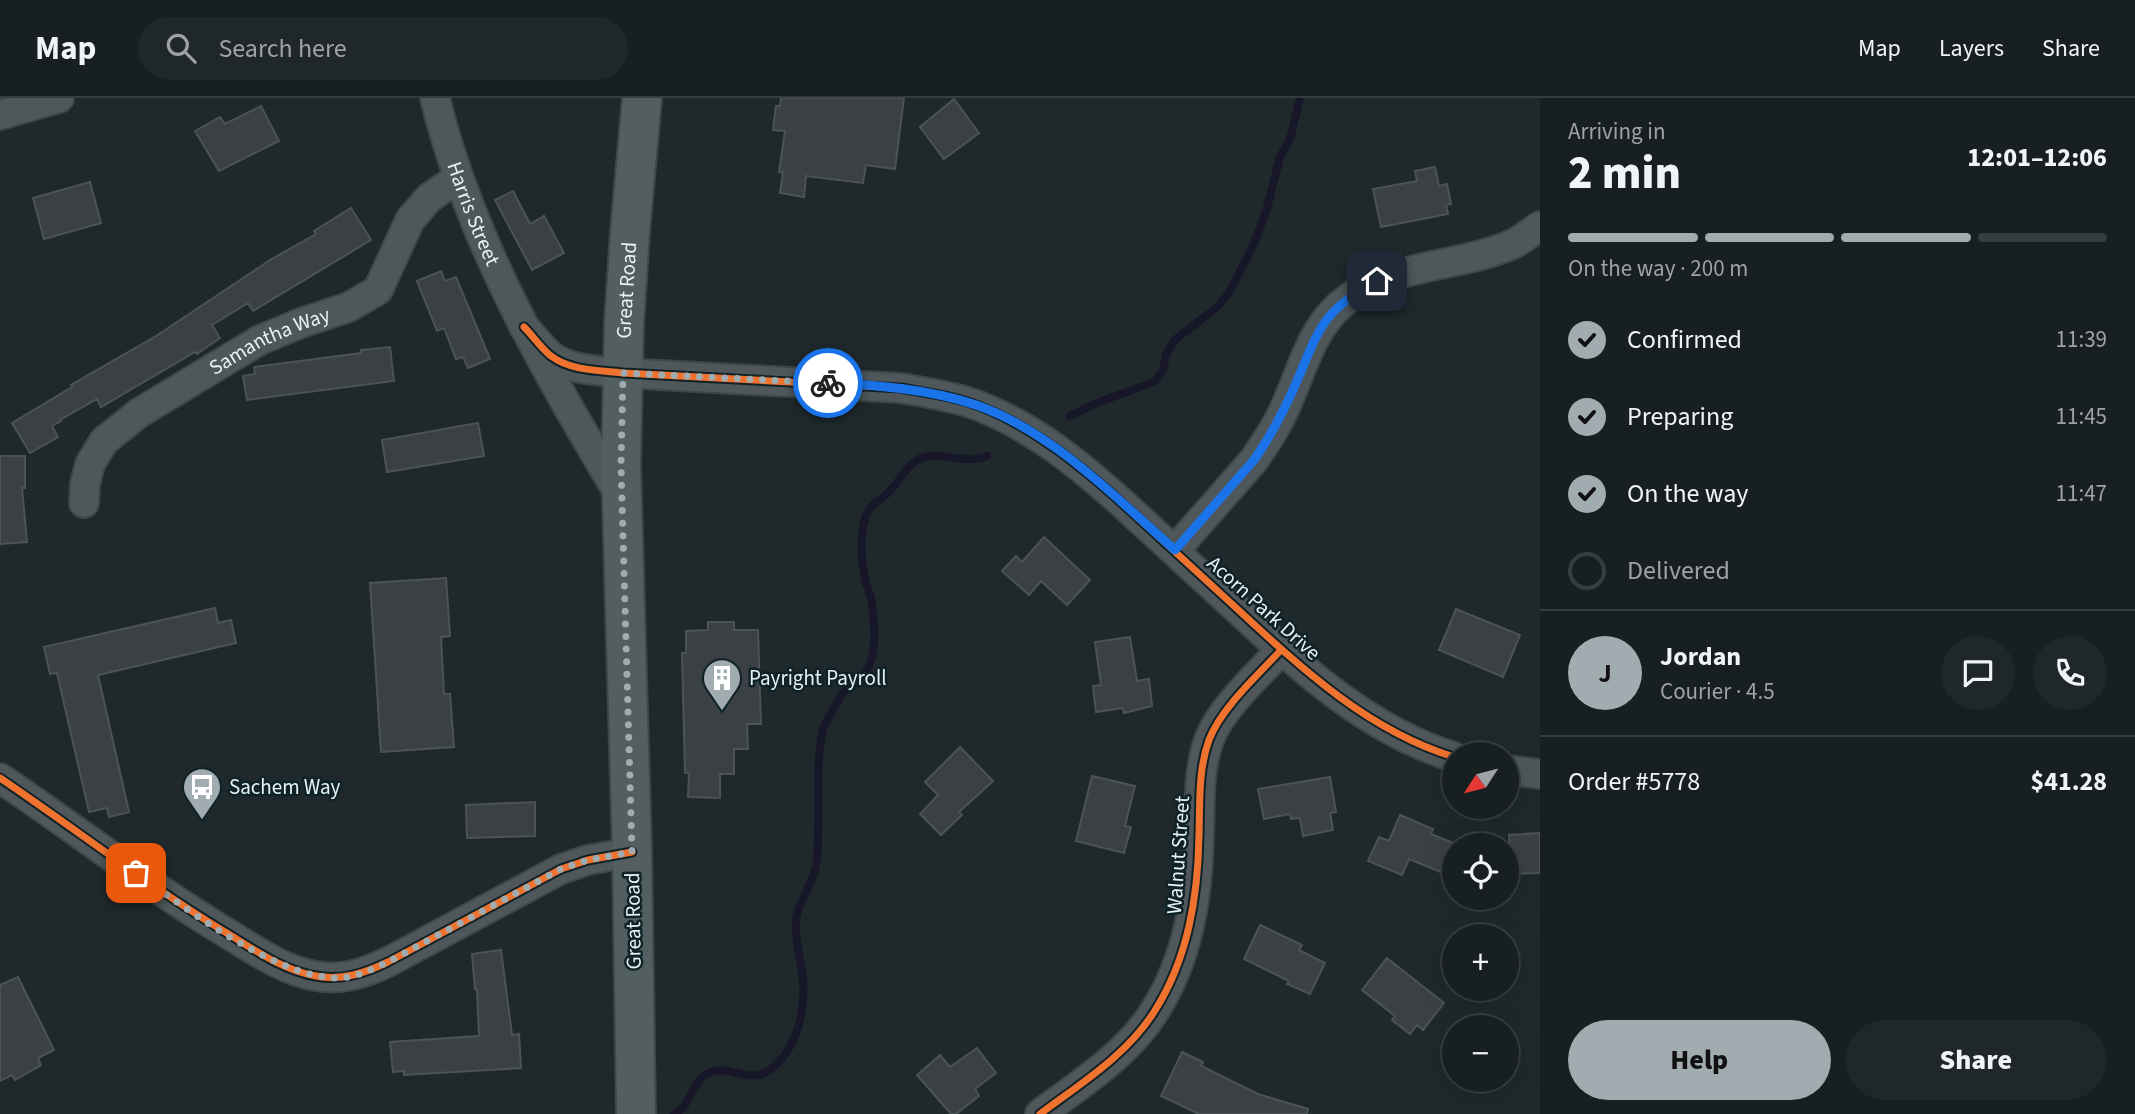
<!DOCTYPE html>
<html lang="en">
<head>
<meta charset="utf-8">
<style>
  :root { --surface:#171f21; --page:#20272a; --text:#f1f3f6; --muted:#9ea2a5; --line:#363d3f; --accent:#a0acaf }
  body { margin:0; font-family:"Source Sans 3",sans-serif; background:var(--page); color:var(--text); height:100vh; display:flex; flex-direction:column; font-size:26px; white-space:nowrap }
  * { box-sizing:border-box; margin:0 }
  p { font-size:23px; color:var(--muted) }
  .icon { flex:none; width:38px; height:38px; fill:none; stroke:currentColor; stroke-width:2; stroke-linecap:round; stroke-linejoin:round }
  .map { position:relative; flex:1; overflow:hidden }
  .side { display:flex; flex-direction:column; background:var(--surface); width:595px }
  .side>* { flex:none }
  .needle { width:46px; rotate:234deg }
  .fabs { position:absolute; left:1442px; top:644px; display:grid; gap:14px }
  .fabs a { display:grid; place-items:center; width:77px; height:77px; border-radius:50%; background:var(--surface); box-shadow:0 7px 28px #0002,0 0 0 2px var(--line); font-size:35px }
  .pin { position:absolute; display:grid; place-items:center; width:60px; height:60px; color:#fff; margin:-30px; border-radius:14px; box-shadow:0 4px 10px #0006 }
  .courier { position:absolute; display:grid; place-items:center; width:70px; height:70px; margin:-35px; border:5px solid #1a73e8; border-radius:50%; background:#fff; color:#222; box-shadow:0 2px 9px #0007 }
  .head em { font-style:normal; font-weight:800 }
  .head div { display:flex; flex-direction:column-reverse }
  .head { display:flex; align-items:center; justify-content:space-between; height:119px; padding:0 28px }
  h1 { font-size:46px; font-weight:800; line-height:52px }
  .bar { display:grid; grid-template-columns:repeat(4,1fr); gap:10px 7px; align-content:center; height:84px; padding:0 28px }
  .bar i { height:9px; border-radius:5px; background:var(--line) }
  .bar .selected { background:var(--accent) }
  .bar p { grid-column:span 4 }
  .line { display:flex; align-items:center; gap:18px; padding:0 28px; border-top:2px solid var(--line) }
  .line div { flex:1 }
  .round { display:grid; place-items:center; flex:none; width:74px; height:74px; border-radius:37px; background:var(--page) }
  ol { padding:0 28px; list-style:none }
  li { display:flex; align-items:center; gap:21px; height:77px }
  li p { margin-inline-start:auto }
  li .icon { padding:7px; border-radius:50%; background:var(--accent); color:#111; stroke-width:4 }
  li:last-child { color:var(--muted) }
  li i { width:38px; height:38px; border:4px solid var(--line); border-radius:50% }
  .primary-button { display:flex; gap:14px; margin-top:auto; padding:14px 28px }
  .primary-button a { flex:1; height:80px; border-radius:42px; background:var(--accent); color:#111; font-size:28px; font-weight:800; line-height:80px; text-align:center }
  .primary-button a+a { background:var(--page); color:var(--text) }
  header { display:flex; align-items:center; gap:42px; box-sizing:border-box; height:98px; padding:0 35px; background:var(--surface); border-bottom:2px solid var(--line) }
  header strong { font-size:33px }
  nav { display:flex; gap:38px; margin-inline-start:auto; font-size:24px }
  .search { width:490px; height:63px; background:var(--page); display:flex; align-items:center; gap:18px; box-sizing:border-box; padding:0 24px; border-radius:38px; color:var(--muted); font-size:26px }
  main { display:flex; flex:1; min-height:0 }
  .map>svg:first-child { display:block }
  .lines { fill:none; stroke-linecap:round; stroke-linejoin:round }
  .stream { stroke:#181629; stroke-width:8 }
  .building { fill:#3a4044; stroke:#4c5357; stroke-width:2 }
  .minor-casing { stroke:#3d4649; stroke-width:32 }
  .secondary-casing { stroke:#3d4649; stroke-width:42 }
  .minor { stroke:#4f575a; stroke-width:28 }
  .secondary { stroke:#525e5f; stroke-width:38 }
  .cycleway-casing { stroke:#0f2228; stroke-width:11 }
  .cycleway { stroke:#ef722f; stroke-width:7 }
  .done { stroke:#a0acaf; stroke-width:7; stroke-dasharray:0 12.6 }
  .route { stroke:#1a73e8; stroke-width:9 }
  .labels { text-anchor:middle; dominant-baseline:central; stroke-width:5; stroke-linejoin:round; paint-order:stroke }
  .street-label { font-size:21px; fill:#e6f2f6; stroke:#0f2228 }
  .poi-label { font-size:21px; fill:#e6f2f6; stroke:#0f2228; text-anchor:start }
</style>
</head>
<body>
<header>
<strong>Map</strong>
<div class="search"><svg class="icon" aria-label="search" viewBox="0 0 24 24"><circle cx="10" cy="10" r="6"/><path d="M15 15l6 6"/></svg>Search here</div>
<nav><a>Map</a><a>Layers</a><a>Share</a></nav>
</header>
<main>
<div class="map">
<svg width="1540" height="1016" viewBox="0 0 1540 1016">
  <rect width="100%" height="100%" fill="#1f292c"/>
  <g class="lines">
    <path class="stream" d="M1070 318 1094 306 1154 284 1163 273 1166 256 1176 241 1216 210 1229 195 1253 148 1266 114 1280 59 1290 41 1300 0
      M674 1016C690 1009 691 986 707 976 729 963 748 989 771 971 799 949 807 907 802 874 800 858 794 839 796 822 798 803 812 788 816 768 818 758 818 747 818 737 819 704 816 662 823 631 824 628 841 597 843 595 855 582 868 578 872 559 876 542 874 523 872 506 871 498 867 490 865 481 861 461 859 432 868 413 872 405 885 399 891 392 901 381 906 368 919 361 939 352 965 367 987 358"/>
  </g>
  <path class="building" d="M781 0H904L895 71 866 67 863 85 806 78 804 99 780 95 783 74H779L785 33 773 32 776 8H780Z
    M954 1 979 35 944 61 920 29Z
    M261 8 279 43 219 73 195 33 220 19 225 26Z
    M1435 69 1439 88 1447 86 1451 106 1446 107 1448 116 1381 129 1373 91 1417 83 1415 73Z
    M90 84 101 125 44 141 33 100Z
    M513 93 530 126 544 118 564 155 532 172 495 102Z
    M351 110 371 142 253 213 248 205 212 227 220 240 197 256 195 254 101 309 97 301 60 322 61 323 52 328 58 339 30 355 12 325 72 289 71 287 156 238 270 162 316 136 314 133Z
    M441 173 445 183 456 179 490 261 468 270 463 259 456 261 444 230 437 233 417 183Z
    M390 249 394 283 247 302 243 278 255 276 254 269 361 255V252Z
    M478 325 484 358 387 374 382 342Z
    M0 358H25V390H22L27 444 0 446Z
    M1044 439 1090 482 1067 507 1041 483 1029 497 1002 473 1016 458 1022 464Z
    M446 480 450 538 441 539 444 596H450L454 649 381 654 370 485Z
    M215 510 218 525 231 522 236 545 98 577 129 714 109 719 107 710 89 714 57 575 50 576 44 549Z
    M1456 511 1520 537 1503 579 1439 552Z
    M708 524H734V532H758L761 626H747L748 651H734V676H720V700L688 699 689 675H685L682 555H686V533L708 532Z
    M1130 539 1137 583 1149 581 1152 608 1124 615 1123 610 1096 614 1093 588 1101 587 1095 544Z
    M960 649 993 683 959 714 962 717 941 737 920 716 938 697 925 684Z
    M1092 678 1135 688 1125 728 1131 729 1124 755 1076 743Z
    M1330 679 1336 714 1330 715 1333 732 1303 738 1300 720 1291 721 1290 716 1264 721 1258 691Z
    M535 704V738L467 740 466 707Z
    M1400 717 1433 731 1431 736 1456 746 1443 775 1409 761 1402 777 1368 763 1379 739 1389 743Z
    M1540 735V775L1511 776 1509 737Z
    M1260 827 1302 847 1299 852 1325 865 1310 896 1287 886 1289 883 1244 861Z
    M501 852 512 937 519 936 521 970 404 977V973L393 974 390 944 479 938 477 892 475 891 472 856Z
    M1387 860 1444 905 1423 932 1417 927 1410 936 1392 922 1395 918 1362 892Z
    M18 879 54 952 38 960 41 967 15 982 12 977 0 983V887Z
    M977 950 996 975 975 991 979 998 956 1016H951L917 977 940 957 950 969Z
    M1182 954 1203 964 1201 968 1258 996 1308 1011 1307 1016H1199L1161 998Z"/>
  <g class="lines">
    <defs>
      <g id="minor">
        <path id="s1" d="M435 0C470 144 546 273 621 399"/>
        <path d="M0 17 59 0"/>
        <path d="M524 229C533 238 541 250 551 258 571 273 599 272 623 275L901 290C927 295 954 298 979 308 1033 329 1080 367 1123 406 1160 440 1196 473 1233 507 1299 568 1366 632 1454 659"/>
        <path id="s2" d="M84 405 85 386 90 366 104 343 139 315 260 242 301 225 349 209 378 192 410 122 429 100 458 80"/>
        <path d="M1175 452 1254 362C1265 346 1276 330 1284 312 1300 278 1310 234 1339 208 1388 164 1456 171 1513 146 1523 141 1531 134 1540 128"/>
        <path d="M1507 672 1540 676"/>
        <path d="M0 680C77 732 150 789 230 837 256 853 285 873 316 878 342 883 365 875 388 864L561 771 588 762 632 754"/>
        <path d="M1040 1016C1080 986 1127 957 1154 914 1188 861 1198 799 1199 737 1200 706 1198 672 1209 642 1221 610 1258 577 1281 552"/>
      </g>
      <g id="secondary">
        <path id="s3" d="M636 1016 632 754 621 368 624 226 630 134 642 0"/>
      </g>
    </defs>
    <use href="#minor" class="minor-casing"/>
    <use href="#secondary" class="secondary-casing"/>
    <use href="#minor" class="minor"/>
    <use href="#secondary" class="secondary"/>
    <defs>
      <path id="cycleway" d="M524 229C533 238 541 250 551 258 571 273 599 272 623 275L901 290C927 295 954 298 979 308 1033 329 1080 367 1123 406 1160 440 1196 473 1233 507 1299 568 1366 632 1454 659
        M0 680C77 732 150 789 230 837 256 853 285 873 316 878 342 883 365 875 388 864L561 771 588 762 632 754
        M1040 1016C1080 986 1127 957 1154 914 1188 861 1198 799 1199 737 1200 706 1198 672 1209 642 1221 610 1258 577 1281 552"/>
    </defs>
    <use href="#cycleway" class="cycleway-casing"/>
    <use href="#cycleway" class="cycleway"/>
  </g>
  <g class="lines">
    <path class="done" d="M136 775C186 810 276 880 338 880 355 880 372 871 388 864L561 771 588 762 632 754 621 368 623 275 828 285"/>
    <path class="route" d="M828 285C877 287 929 291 976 307 1052 333 1116 400 1175 452L1254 362C1273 335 1287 307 1300 276 1307 260 1313 242 1323 227 1336 207 1356 195 1377 183"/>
  </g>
  <defs>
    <symbol id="building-pin" viewBox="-11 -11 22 30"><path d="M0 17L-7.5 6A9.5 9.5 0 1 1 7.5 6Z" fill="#a0acaf" stroke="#0f2228"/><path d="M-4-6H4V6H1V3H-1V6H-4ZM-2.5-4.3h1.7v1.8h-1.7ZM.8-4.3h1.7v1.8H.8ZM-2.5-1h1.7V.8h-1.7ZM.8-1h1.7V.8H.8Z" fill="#fff"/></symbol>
    <symbol id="bus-pin" viewBox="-11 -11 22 30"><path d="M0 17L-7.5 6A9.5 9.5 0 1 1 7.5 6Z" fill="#a0acaf" stroke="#0f2228"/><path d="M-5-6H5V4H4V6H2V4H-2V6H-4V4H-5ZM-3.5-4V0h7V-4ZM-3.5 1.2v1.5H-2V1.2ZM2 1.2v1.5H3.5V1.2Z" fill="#fff"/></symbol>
  </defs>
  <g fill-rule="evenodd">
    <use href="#building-pin" x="700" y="558" width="44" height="60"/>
    <use href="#bus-pin" x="180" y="667" width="44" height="60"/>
  </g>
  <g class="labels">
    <g class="street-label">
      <text stroke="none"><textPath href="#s1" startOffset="122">Harris Street</textPath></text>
      <text stroke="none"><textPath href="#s3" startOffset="824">Great Road</textPath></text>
      <text stroke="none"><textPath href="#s2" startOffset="261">Samantha Way</textPath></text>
      <text transform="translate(1264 510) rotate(42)">Acorn Park Drive</text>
      <text transform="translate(1178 757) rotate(-86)">Walnut Street</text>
      <text transform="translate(633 823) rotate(-91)">Great Road</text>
    </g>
    <g class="poi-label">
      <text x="749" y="580">Payright Payroll</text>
      <text x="229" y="689">Sachem Way</text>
    </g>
  </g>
</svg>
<div class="fabs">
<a><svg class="needle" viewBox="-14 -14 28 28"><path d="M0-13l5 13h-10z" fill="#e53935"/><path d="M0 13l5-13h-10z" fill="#9ea2a5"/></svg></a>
<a><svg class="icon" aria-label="locate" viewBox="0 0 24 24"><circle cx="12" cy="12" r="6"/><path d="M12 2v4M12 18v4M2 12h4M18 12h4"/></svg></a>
<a>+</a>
<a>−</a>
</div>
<div class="pin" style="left:136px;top:775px;background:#ea580c"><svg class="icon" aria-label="bag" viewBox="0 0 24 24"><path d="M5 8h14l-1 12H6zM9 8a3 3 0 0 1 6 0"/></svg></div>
<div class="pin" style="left:1377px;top:183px;background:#1f2937"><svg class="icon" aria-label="home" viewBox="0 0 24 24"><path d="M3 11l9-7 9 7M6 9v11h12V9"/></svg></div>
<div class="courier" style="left:828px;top:285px"><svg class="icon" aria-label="bike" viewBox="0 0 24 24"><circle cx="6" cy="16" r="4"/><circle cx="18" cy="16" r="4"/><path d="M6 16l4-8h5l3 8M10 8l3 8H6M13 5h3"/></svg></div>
</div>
<section class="side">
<div class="head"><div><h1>2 min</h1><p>Arriving in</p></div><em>12:01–12:06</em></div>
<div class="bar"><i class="selected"></i><i class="selected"></i><i class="selected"></i><i></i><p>On the way · 200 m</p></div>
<ol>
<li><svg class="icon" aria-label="check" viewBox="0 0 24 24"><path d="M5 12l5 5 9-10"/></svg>Confirmed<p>11:39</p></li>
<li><svg class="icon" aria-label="check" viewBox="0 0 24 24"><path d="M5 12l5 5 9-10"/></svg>Preparing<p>11:45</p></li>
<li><svg class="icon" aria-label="check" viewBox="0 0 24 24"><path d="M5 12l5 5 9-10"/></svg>On the way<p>11:47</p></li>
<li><i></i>Delivered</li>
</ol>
<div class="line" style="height:126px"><b class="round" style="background:var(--accent);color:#111">J</b><div><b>Jordan</b><p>Courier · 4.5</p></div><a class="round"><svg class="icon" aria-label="chat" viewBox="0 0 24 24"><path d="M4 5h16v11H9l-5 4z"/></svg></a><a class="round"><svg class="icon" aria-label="phone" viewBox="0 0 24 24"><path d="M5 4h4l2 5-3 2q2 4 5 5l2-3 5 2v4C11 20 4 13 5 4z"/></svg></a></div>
<div class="line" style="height:91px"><div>Order #5778</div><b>$41.28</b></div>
<div class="primary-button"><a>Help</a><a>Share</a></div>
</section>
</main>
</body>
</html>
